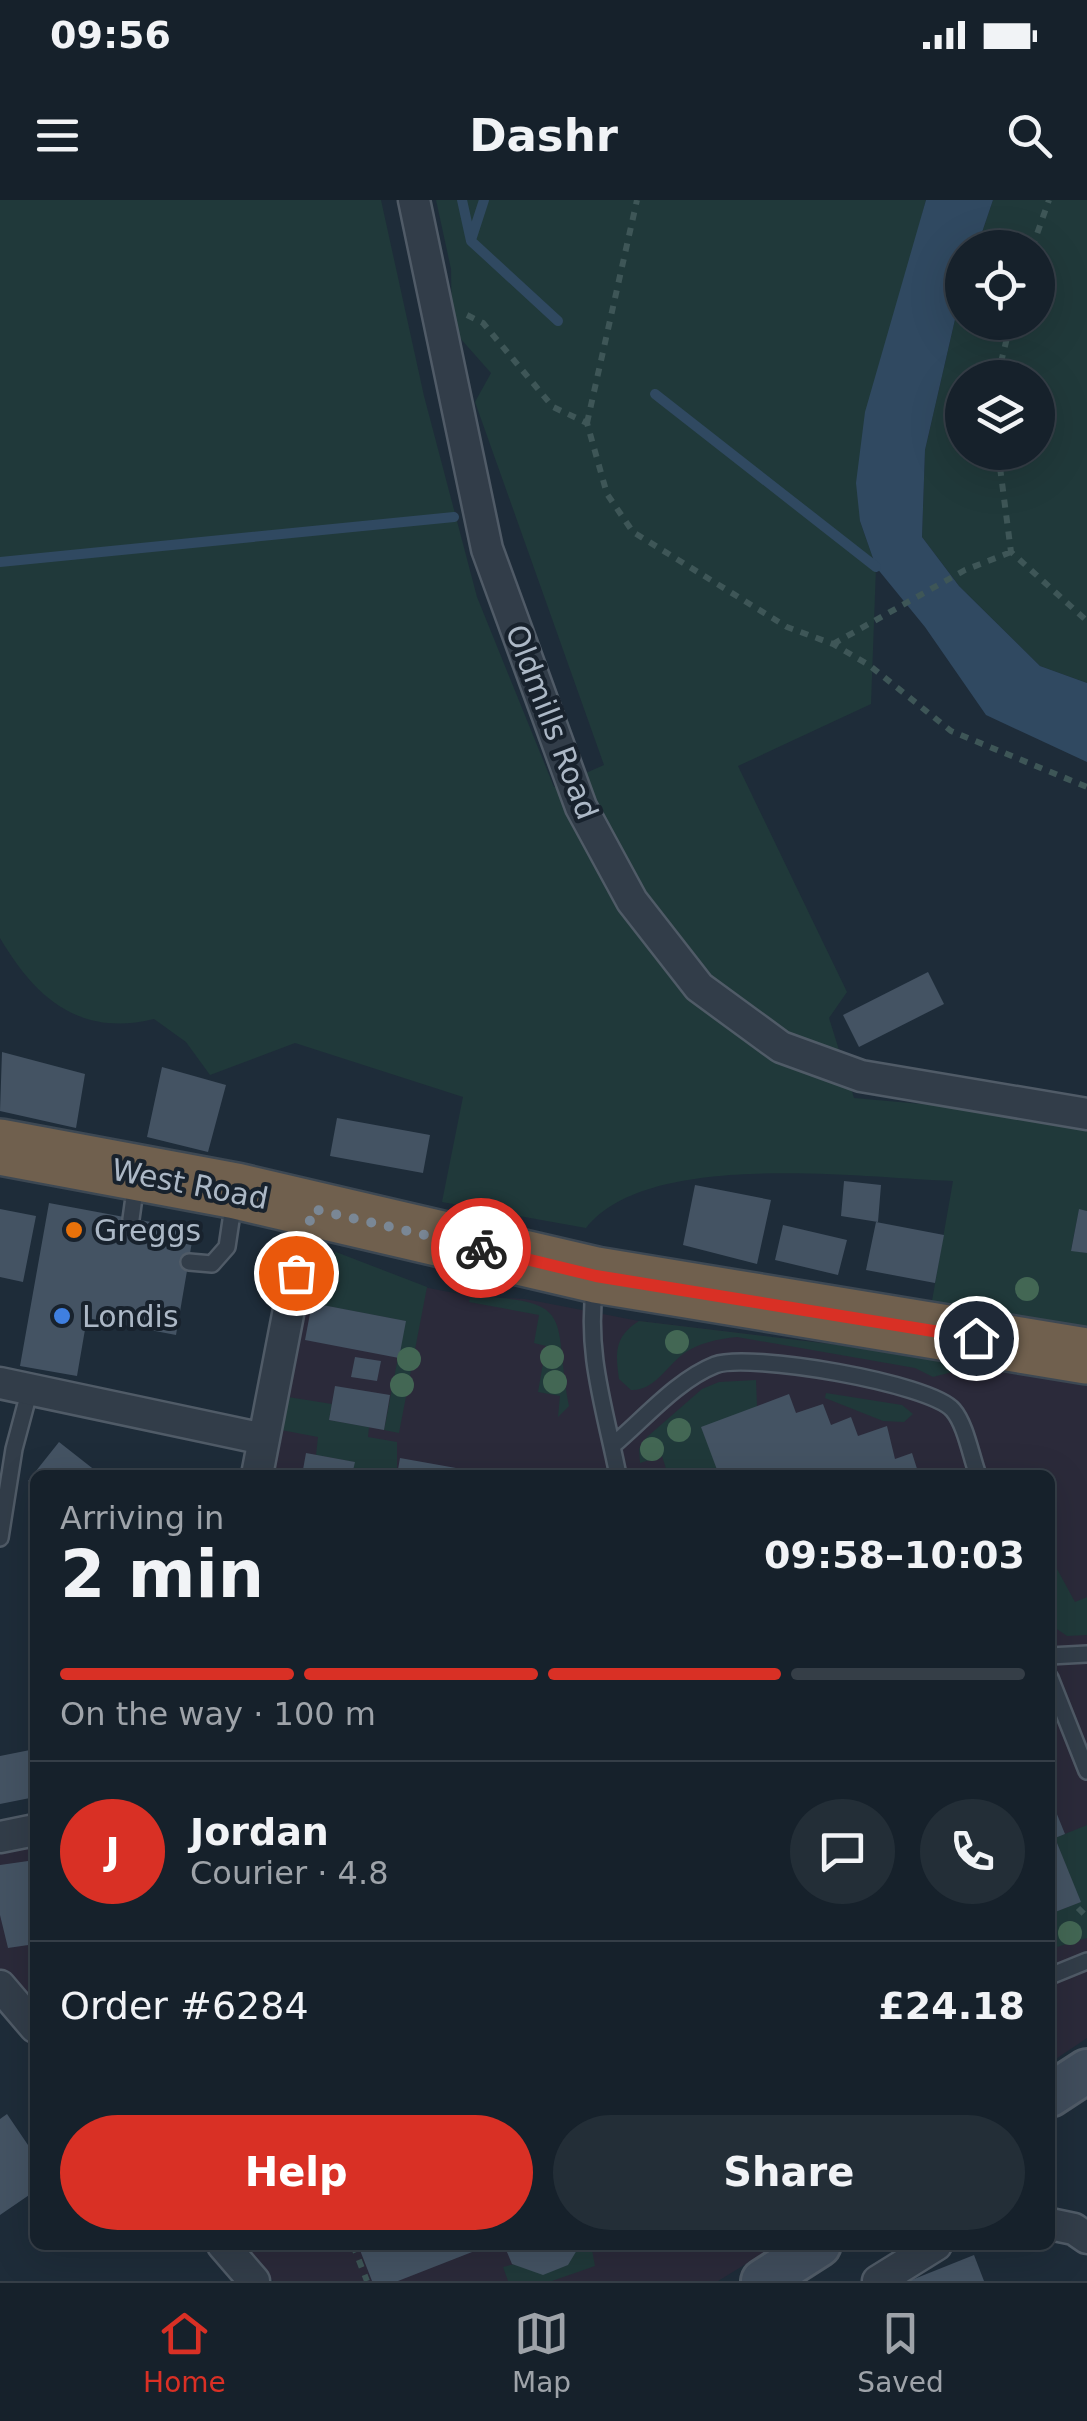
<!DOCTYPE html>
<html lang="en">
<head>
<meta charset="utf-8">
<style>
  :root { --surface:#16212b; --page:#232e37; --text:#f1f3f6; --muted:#9ea3a9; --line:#353e47; --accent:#d93025 }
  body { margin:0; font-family:"DejaVu Sans",sans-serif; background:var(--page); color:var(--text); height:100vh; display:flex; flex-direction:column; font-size:38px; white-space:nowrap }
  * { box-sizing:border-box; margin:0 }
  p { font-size:32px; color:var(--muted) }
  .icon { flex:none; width:55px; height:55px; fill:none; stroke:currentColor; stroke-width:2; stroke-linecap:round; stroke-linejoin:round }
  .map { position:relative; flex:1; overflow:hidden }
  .panel { position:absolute; left:30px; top:1270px; width:1025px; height:780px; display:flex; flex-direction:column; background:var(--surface); border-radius:15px; box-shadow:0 10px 40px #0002,0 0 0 2px var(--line) }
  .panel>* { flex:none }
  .buttons { position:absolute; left:945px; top:30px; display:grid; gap:20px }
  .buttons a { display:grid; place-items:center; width:110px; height:110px; border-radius:50%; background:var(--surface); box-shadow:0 10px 40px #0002,0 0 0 2px var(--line); font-size:50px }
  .pin { position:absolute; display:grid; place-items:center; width:85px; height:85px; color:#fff; margin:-42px; border:5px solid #fff; border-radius:50%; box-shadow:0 2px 10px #0007 }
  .courier { position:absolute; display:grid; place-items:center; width:100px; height:100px; margin:-50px; border:8px solid #d93025; border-radius:50%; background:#fff; color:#222; box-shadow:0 2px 12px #0007 }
  .headline em { font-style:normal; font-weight:700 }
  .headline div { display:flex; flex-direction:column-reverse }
  .headline { display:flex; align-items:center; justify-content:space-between; height:170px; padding:0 30px }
  h1 { font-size:65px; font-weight:700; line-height:75px }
  .bar { display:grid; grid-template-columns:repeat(4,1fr); gap:15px 10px; align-content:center; height:120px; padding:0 30px }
  .bar i { height:12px; border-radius:8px; background:var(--line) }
  .bar .active { background:var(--accent) }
  .bar p { grid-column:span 4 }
  .line { display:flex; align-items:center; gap:25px; padding:0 30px; border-top:2px solid var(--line) }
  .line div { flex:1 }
  .round { display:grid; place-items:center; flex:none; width:105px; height:105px; border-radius:52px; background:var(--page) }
  .button { display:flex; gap:20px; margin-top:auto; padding:20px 30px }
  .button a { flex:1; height:115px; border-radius:60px; background:var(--accent); color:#fff; font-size:40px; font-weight:700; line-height:115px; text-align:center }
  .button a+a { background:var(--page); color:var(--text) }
  .status { display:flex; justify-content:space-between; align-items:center; height:70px; padding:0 50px; background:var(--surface); direction:ltr }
  .status svg { height:28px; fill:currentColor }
  header { display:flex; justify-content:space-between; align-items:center; height:130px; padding:0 30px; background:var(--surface); font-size:45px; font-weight:700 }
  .dock { display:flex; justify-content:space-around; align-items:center; height:140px; border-top:2px solid var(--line); background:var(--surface); font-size:28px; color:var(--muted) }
  .dock a { display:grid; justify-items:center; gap:5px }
  .dock .active { color:var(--accent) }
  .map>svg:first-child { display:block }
  .medical { fill:#2b2a3a }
  .green { fill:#20393a; fill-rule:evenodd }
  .water { fill:#304961 }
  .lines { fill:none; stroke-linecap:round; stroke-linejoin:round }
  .stream { stroke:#304961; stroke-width:10 }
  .building { fill:#445363 }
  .lane-casing { stroke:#505b67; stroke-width:20 }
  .street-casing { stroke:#505b67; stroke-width:35 }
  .secondary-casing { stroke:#505b67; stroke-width:48 }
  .highway-casing { stroke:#3d4853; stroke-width:60 }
  .path { stroke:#3e5657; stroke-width:6; stroke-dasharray:8 8; stroke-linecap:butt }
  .lane { stroke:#323d49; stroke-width:15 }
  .street { stroke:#323d49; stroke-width:30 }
  .secondary { stroke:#404d5c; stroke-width:42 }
  .highway { stroke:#70604e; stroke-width:55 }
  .tree { fill:#436754 }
  .done { stroke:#7a8795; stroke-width:10; stroke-dasharray:0 18 }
  .route { stroke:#d93025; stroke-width:12 }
  .food-dot { fill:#e8710a; stroke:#18222d; stroke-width:4 }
  .shop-dot { fill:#3f7fe0; stroke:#18222d; stroke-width:4 }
  .labels { text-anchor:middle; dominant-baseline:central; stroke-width:8; stroke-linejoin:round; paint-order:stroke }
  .street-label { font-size:30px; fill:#acb8c6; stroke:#18222d }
  .poi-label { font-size:30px; fill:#acb8c6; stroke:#18222d; text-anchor:start }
</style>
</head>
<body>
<div class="status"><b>09:56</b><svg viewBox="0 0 49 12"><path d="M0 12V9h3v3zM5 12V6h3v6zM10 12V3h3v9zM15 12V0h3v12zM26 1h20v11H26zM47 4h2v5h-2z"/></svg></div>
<header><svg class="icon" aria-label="menu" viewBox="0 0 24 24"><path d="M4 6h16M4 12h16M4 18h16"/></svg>Dashr<svg class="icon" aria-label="search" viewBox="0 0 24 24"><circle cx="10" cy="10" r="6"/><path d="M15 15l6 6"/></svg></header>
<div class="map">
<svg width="1087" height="2081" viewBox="0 0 1087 2081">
  <rect width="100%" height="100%" fill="#1e2c39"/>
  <path class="medical" d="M336 1052 408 1084 470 1096 525 1099 639 1121 997 1164 1087 1181V1838L1050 1863V1275H273L311 1071 320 1072 326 1059Z
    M35 1644V1810L0 1771V1650Z
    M241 2045H777L718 2081H273Z"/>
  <path class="green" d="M0 0H381L424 196 477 397 554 587 604 565 475 202 491 173 452 129 451 69 436 0H926L901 95 860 321 876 367 871 504 738 566 847 792 829 818 854 898 967 908 1087 930V1011L1079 1010 1071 1050 1087 1053V1130L932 1101 953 981C859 978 648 949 586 1028L442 1002 463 897 295 843 210 875 186 842 154 819C80 837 36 799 0 738Z
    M993 0H1087V483L1040 466 959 386 922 337 925 250 962 89V122H1038V48L977 47ZM962 178H1038V252H962Z
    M336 1052 427 1087 399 1233 384 1230 405 1121 305 1102 311 1071 320 1072 326 1059Z
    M470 1096C579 1101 552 1115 569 1206L558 1217 560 1196 538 1192 546 1146 534 1143 539 1115 469 1102Z
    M639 1121 997 1164 1087 1181V1186L975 1165 956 1177 952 1172 933 1177 915 1168 737 1137C718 1139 698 1143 683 1154 666 1167 654 1191 631 1190L619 1179C615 1152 615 1136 639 1121Z
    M756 1180 757 1206 719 1275H668L662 1256 640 1263 639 1249 647 1237 702 1189 719 1182Z
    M826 1193 902 1205 913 1214 904 1222 883 1221 825 1198Z
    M288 1197 332 1204 329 1220 369 1227 368 1237 397 1242V1275H352L354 1262 316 1255 318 1237 281 1230Z
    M1050 1356 1075 1402 1087 1397V1435L1067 1436 1054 1427Z
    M1087 1625V1738L1050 1749V1714L1080 1702 1055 1638Z
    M580 2045H591L595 2066 552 2081H508L503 2067C537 2056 548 2081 580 2045Z"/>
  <path class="water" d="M926 0H993L977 47 962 48V89L925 250 922 337 959 386 1040 466 1087 483V562L986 515 925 427 876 367 860 321 856 283 865 212Z"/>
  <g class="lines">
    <path class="stream" d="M462 0 471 41 558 121
      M472 37 484 0
      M655 194 876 367
      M0 362 454 317"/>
  </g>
  <path class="building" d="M928 772 944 804 859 847 843 815Z
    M2 852 85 874 76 928 0 911Z
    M162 867 226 885 208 952 147 937Z
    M337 918 430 935 423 973 330 956Z
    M844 981 881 985 878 1022 841 1016Z
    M695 985 771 1000 757 1064 683 1045Z
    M49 1003 194 1030 176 1135 87 1118 77 1176 20 1166Z
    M0 1009 36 1016 23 1082 0 1077Z
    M1079 1009 1087 1011V1053L1071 1051Z
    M876 1022 944 1035 935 1083 866 1070Z
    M783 1025 847 1040 838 1075 775 1060Z
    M312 1103 406 1121 399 1158 305 1140Z
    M355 1157 381 1161 377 1181 351 1177Z
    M335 1186 390 1195 384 1230 329 1220Z
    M789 1194 796 1213 823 1204 831 1225 851 1217 858 1236 887 1226 895 1259 912 1253 919 1275H719L701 1227Z
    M59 1242 101 1275H35V1286L28 1281Z
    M306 1253 355 1262 352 1275H302Z
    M400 1258 484 1273 483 1275H397Z
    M35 1549V1597L0 1604V1556Z
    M1050 1597 1065 1634 1055 1638 1081 1702 1050 1714Z
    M35 1660V1744L8 1748 0 1715V1665Z
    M7 1914 28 1945 35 1940V1991L0 2015V1919Z
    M358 2045H490L398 2081H372Z
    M504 2045H580L568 2065 543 2075 512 2064Z
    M974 2055 984 2081H909Z"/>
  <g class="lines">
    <defs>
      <path id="lane" d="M131 1019 136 983
        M189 1062 212 1064 227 1047 234 1000
        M595 1084C585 1152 605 1209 618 1275
        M612 1246C643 1220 677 1180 715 1165 748 1152 930 1183 953 1210 966 1225 971 1257 978 1275
        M0 1338 14 1249 30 1189
        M1050 1456 1087 1454
        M1050 1478 1087 1571
        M1050 1776 1087 1761"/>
      <path id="street" d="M414 0 487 349 581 607 632 701 699 787 781 847 861 876 1087 914
        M0 1183 264 1239
        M257 1275 296 1073 313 1009
        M0 1637 35 1630
        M0 1786 35 1827
        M1050 2024 1074 2029 1087 2038
        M223 2045 254 2081
        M878 2081 936 2045"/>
      <path id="secondary" d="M1050 1895 1087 1871
        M763 2081 819 2045"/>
      <path id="highway" d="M0 947 236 991 596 1075 1087 1156"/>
    </defs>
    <use href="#lane" class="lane-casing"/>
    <use href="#street" class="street-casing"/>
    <use href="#secondary" class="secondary-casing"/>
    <use href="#highway" class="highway-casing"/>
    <path class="path" d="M1032 48 1049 0
      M467 115 483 123 553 207 587 223 607 294 633 332 787 427 833 444 869 465 951 531 1087 587
      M997 178 1011 122
      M587 223 637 0
      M998 252 1011 352 1087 421
      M833 444 965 370 1011 352
      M1078 1708 1087 1717
      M353 2045 367 2081"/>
    <use href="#lane" class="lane"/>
    <use href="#street" class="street"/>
    <use href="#secondary" class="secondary"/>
    <use href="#highway" class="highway"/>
  </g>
  <g class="tree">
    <circle cx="1027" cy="1089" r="12"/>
    <circle cx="677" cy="1142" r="12"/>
    <circle cx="552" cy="1157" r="12"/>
    <circle cx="409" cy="1159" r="12"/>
    <circle cx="555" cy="1182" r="12"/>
    <circle cx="402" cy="1185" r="12"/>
    <circle cx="679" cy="1230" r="12"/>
    <circle cx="652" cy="1249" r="12"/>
    <circle cx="1070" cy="1733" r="12"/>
  </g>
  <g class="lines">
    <path class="done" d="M296 1073 313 1009 481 1048"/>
    <path class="route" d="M481 1048 596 1076 976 1138"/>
  </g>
  <circle class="food-dot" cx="74" cy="1030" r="10"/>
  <circle class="shop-dot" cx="62" cy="1116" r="10"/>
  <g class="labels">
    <g class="street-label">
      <text transform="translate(552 522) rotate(69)">Oldmills Road</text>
      <text transform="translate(190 984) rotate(11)">West Road</text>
    </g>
    <g class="poi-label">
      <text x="94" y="1030">Greggs</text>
      <text x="82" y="1116">Londis</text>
    </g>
  </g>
</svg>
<div class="buttons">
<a><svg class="icon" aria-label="locate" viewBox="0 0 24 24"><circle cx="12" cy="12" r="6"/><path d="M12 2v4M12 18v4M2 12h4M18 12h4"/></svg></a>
<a><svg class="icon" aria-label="layers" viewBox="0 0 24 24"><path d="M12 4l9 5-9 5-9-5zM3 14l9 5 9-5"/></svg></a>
</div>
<div class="pin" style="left:296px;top:1073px;background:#ea580c"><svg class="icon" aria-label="bag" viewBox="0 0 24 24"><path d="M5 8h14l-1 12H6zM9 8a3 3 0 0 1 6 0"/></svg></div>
<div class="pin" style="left:976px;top:1138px;background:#1f2937"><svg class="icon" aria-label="home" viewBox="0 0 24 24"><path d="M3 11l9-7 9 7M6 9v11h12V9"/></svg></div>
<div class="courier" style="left:481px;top:1048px"><svg class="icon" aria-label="bike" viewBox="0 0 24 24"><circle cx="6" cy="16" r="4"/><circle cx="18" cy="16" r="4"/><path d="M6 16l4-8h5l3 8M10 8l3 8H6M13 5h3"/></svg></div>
<section class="panel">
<div class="headline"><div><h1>2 min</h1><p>Arriving in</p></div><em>09:58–10:03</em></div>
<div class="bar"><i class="active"></i><i class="active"></i><i class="active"></i><i></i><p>On the way · 100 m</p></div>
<div class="line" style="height:180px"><b class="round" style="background:var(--accent);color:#fff">J</b><div><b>Jordan</b><p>Courier · 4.8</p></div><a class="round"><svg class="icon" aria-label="chat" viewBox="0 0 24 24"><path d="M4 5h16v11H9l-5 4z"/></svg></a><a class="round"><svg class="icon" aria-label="phone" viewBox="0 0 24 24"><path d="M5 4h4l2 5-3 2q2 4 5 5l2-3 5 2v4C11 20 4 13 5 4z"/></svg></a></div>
<div class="line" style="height:130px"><div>Order #6284</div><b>£24.18</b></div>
<div class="button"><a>Help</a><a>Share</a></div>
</section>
</div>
<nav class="dock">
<a class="active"><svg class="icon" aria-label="home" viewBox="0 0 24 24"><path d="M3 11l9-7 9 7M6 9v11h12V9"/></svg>Home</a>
<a><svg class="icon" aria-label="map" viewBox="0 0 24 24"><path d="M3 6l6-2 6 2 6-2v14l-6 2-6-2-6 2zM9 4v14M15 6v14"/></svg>Map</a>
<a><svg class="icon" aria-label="saved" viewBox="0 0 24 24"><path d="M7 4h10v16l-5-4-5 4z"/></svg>Saved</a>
</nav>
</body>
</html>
